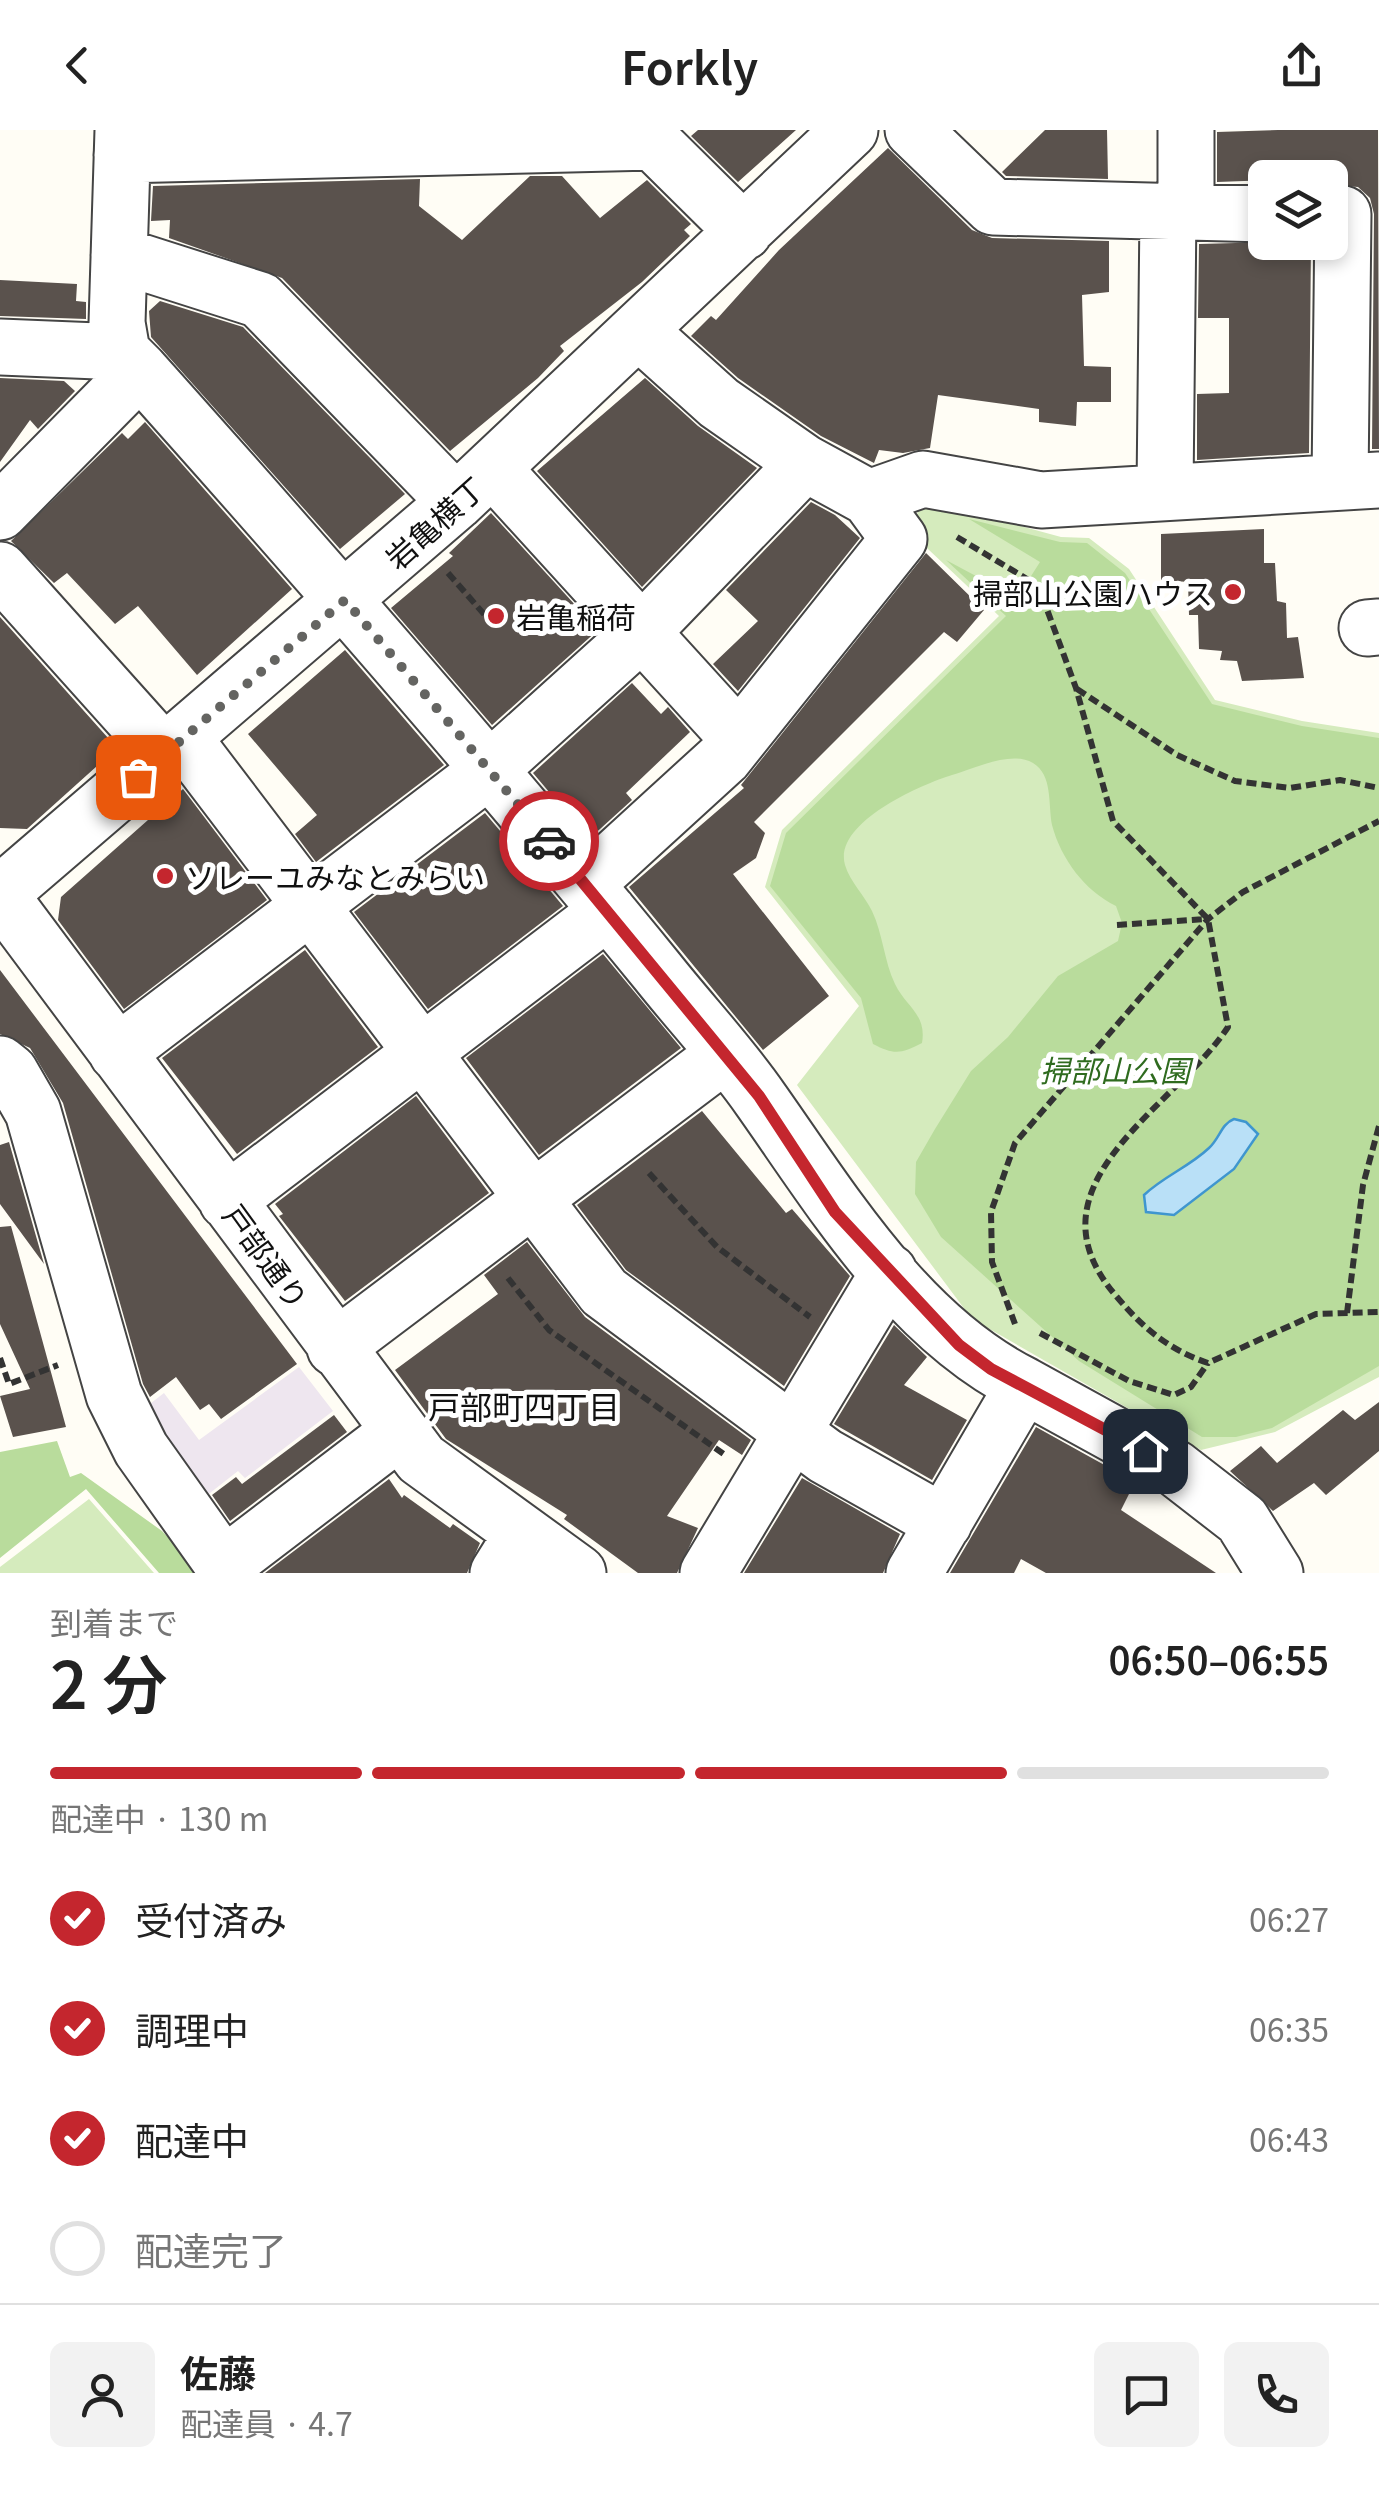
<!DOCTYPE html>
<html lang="ja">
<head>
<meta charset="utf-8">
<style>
  :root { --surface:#fff; --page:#f2f2f2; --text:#222; --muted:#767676; --line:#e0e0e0; --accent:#c4262e }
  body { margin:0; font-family:Georgia,"Noto Sans JP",serif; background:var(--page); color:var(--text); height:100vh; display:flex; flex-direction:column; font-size:38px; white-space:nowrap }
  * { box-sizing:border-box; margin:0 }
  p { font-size:32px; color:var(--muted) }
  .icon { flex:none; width:55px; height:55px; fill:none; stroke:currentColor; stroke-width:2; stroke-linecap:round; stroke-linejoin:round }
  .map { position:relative; height:1443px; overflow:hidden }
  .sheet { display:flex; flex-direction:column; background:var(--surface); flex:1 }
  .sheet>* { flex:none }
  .buttons { position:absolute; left:1248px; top:30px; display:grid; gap:20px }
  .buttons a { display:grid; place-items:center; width:100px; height:100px; border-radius:15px; background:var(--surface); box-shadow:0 5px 15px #0003; font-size:50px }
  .pin { position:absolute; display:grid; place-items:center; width:85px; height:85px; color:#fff; margin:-42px; border-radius:20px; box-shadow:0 5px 15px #0006 }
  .courier { position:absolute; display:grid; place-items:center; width:100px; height:100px; margin:-50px; border:8px solid #c4262e; border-radius:50%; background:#fff; color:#222; box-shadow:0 2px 12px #0007 }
  .headline em { font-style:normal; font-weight:600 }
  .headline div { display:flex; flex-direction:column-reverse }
  .headline { display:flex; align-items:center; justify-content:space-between; height:170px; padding:0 50px }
  h1 { font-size:65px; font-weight:600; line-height:75px }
  .bar { display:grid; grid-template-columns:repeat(4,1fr); gap:15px 10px; align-content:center; height:120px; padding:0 50px }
  .bar i { height:12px; border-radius:8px; background:var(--line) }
  .bar .active { background:var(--accent) }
  .bar p { grid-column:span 4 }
  .line { display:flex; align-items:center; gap:25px; padding:0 50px; border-top:2px solid var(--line) }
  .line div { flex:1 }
  .round { display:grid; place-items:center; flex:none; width:105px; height:105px; border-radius:15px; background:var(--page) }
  ol { padding:0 50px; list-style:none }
  li { display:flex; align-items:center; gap:30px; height:110px }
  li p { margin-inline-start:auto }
  li .icon { padding:10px; border-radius:50%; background:var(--accent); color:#fff; stroke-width:4 }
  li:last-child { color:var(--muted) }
  li i { width:55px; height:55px; border:5px solid var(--line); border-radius:50% }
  header { display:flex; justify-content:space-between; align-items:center; height:130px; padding:0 50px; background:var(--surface); font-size:45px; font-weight:600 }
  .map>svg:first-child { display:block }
  .industrial { fill:#eee6ef }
  .green { fill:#d5ebbd }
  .forest { fill:#b9dc9c }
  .water { fill:#b9e0f7; stroke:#3f96cf; stroke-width:2.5 }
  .building { fill:#5a524d }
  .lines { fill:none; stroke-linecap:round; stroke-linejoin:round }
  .minor-casing { stroke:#444; stroke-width:59 }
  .path { stroke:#333; stroke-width:6; stroke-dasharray:10 5; stroke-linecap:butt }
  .minor { stroke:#fff; stroke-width:55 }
  .done { stroke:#646461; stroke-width:10; stroke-dasharray:0 18 }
  .route { stroke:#c4262e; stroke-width:12 }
  .poi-dot { fill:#c4262e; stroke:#fff; stroke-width:4 }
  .labels { text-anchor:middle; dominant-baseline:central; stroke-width:10; stroke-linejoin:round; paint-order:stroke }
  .street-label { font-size:30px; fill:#111; stroke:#fff }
  .poi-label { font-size:30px; fill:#111; stroke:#fff; text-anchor:start }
  .park-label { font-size:30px; font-style:italic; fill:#2f6b1f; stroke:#fff }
  .neighbourhood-label { font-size:32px; fill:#111; stroke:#fff }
</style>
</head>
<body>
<header><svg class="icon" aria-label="back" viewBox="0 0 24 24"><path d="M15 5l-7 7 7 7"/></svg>Forkly<svg class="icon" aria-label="share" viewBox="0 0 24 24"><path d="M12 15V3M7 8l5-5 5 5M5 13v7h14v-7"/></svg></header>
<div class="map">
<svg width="1379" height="1443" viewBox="0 0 1379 1443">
  <rect width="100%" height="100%" fill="#fffdf5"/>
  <path class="industrial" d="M299 1237 333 1281 245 1348 238 1341 196 1374 133 1287 164 1263 199 1310Z"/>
  <path class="green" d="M922 369 1061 407 1089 408 1129 439 1215 570 1302 591 1379 603V1247L1275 1302 1201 1320 972 1189 797 955 859 876 765 757 782 700 999 486 911 403Z
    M89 1369 154 1443H0V1437Z"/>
  <path class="forest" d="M969 389 1060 412 1087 413 1125 443 1212 574 1302 596 1379 608V1236L1272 1298 1236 1307H1202L1079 1231 941 1107 915 1064 916 1032 935 999 971 941 1008 907 1058 846 1118 811 1122 793 1116 776C1085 761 1061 729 1052 695 1048 674 1053 645 1033 633 1011 620 974 639 952 645 920 655 833 693 845 735 850 752 865 766 872 781 883 804 884 831 895 854 906 877 927 884 922 913 901 924 894 925 873 914L861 868 770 756 786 703 1006 486 946 430 1017 468 1040 432Z
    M57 1311 70 1347 81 1343 162 1401 202 1443H159L86 1359 0 1428V1322Z"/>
  <path class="water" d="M1234 989 1246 992 1258 1004 1234 1039 1174 1085 1146 1082 1144 1065C1164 1046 1189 1037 1209 1018 1220 1008 1221 994 1234 989Z"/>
  <path class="building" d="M698 0H796L738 52 691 6Z
    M1045 0H1107L1108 49 1006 46 1002 42Z
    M1278 0H1378L1379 319H1372L1374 84 1370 68 1358 57 1333 55V48L1217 52V2Z
    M888 18 972 100 992 108 1109 111V162L1082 165 1084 236 1111 237V272H1077L1076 296 1039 292V279L938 265 930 318 903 323 879 320 874 333 821 306 738 248 691 206 711 186 716 190 779 120Z
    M530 46H562L600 88 647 50 691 94 684 100 690 106 642 152 560 216 564 221 538 248 450 321 282 148 169 108 170 90 151 91 153 56 420 49 419 76 462 110Z
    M1276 112H1311L1309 323 1197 330V264L1229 263V188H1198L1199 114Z
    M0 150 77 154 76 171 86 172V189L0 186Z
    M160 171 243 197 405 364 340 419 151 207 149 181Z
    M0 248 64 251 75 261 38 299 30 290 0 332Z
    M645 248 698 296 757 338 642 457 537 341Z
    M145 292 292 459 197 545 138 476 115 494 67 443 54 453 11 411 122 303 128 309Z
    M811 372 835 385 860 408 738 561 713 534 758 491 726 460Z
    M491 383 598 500 492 595 391 478 453 426 449 423Z
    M1264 399V433H1275L1277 471 1286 473 1287 508 1298 507 1304 548 1242 551 1237 531 1220 530 1222 521 1199 519 1198 485H1189L1188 452 1161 450V404Z
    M926 423 984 480 957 512 944 502 754 692 765 703 756 728 733 744 829 866 763 920 629 757 744 658 741 655Z
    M0 487 117 618 27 699 0 698Z
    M345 520 444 635 316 732 295 704 317 685 248 604Z
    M632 553 661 584 668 577 690 602 626 663 632 670 589 709 533 643Z
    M183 659 267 770 124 879 58 790 61 767Z
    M485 683 563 776 428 879 354 782Z
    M305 820 378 917 237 1024 162 928Z
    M603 824 681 918 539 1025 466 928Z
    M0 840 297 1234 221 1289 209 1274 200 1280 176 1247 150 1267 143 1254 63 973 30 918 0 904Z
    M416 966 489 1063 345 1171 279 1086 283 1084 275 1074Z
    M702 981 786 1083 792 1079 850 1146 784 1256 626 1140 577 1075Z
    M9 1012 44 1134 0 1074V1015Z
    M11 1096 66 1297 13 1307 0 1266 30 1259 0 1194V1097Z
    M527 1112 585 1187 751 1310 742 1325 719 1310 667 1386 698 1398 677 1443H638L564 1389 567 1385 446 1309 395 1240 498 1164 484 1145Z
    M894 1195 927 1227 904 1255 967 1290 932 1350 834 1294Z
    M1379 1272V1321L1326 1365 1314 1353 1273 1381 1230 1341 1261 1316 1277 1333 1343 1280 1355 1290Z
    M334 1285 347 1302 230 1391 212 1365 236 1347 242 1354Z
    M1036 1297 1135 1352 1121 1380 1216 1443H1046L1021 1429 1014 1443H950Z
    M802 1348 900 1404 883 1443H744Z
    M389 1349 402 1368 404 1365 450 1398 453 1394 480 1413 467 1443H265Z"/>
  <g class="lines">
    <defs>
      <path id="minor" d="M123 0 117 193 122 222 140 240
        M913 0 993 77 1265 84
        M1186 0V82
        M122 25 653 12 744 102
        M119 125 260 170 456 372
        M0 217 122 222
        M493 339 739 609
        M1340 352 1343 84
        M1165 360 1168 82
        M869 368 923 349 1041 370 1379 350
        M0 382 140 240C316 437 490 636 657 841 691 884 730 925 761 970 833 1072 908 1197 1024 1255L914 1443
        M0 440 165 624
        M1367 498 1379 497
        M183 608 604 1162 825 1326 944 1393
        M586 754 724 628 899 409 869 368 805 333 719 273 640 202
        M0 764 456 372 850 0
        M0 765 421 1329 578 1443
        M117 923 489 640 640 504 805 333
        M0 934 10 942 33 982 114 1265 141 1319 229 1443
        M227 1071 608 781
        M335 1218 724 925
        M1024 1255 1175 1338 1242 1390 1275 1443
        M223 1436 400 1301
        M498 1443 523 1403
        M708 1443 889 1142"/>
    </defs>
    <use href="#minor" class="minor-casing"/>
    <path class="path" d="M957 407 1027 449 1045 474 1076 558 1113 691 1208 789 1228 897C1175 978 1019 1055 1117 1167 1143 1198 1169 1220 1208 1233L1316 1184 1379 1182
      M448 443 490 491
      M1077 559 1177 625 1235 651 1290 658 1340 650 1379 658
      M1117 795 1207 789
      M649 1043 717 1117 810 1187
      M508 1148 549 1200 725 1325
      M1347 1183 1363 1055 1379 996
      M1015 1194 992 1132 991 1082 1015 1013 1208 789 1243 762 1379 691
      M1040 1203 1129 1251 1174 1265 1191 1257 1208 1233
      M0 1228 9 1254 58 1235"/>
    <use href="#minor" class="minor"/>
  </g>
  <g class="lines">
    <path class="done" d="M138 647 345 470 549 711"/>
    <path class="route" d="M549 711 759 966 835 1082 959 1215 991 1239 1145 1321"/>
  </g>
  <g class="poi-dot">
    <circle cx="1233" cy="462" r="10"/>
    <circle cx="496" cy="486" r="10"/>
    <circle cx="165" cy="746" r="10"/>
  </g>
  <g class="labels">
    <g class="street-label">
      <text transform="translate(434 392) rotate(-42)">岩亀横丁</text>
      <text transform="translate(267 1126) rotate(54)">戸部通り</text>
    </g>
    <g class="poi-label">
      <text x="1213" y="462" text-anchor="end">掃部山公園ハウス</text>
      <text x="516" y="486">岩亀稲荷</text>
      <text x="185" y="746">ソレーユみなとみらい</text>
    </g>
    <g class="park-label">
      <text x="1115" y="939">掃部山公園</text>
    </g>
    <g class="neighbourhood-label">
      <text x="524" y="1275">戸部町四丁目</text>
    </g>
  </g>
</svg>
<div class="buttons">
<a><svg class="icon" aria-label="layers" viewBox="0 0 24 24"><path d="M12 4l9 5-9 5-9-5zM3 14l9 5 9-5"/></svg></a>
</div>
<div class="pin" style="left:138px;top:647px;background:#ea580c"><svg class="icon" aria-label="bag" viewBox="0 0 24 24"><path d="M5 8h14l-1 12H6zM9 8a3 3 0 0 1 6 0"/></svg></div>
<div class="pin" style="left:1145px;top:1321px;background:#1f2937"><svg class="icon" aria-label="home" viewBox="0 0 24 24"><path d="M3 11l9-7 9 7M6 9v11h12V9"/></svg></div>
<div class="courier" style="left:549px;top:711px"><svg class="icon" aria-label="car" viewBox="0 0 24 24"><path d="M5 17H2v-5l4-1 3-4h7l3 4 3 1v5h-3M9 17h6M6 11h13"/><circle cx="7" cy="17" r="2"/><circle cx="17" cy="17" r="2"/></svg></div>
</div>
<section class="sheet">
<div class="headline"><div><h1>2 分</h1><p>到着まで</p></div><em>06:50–06:55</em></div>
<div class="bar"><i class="active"></i><i class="active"></i><i class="active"></i><i></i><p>配達中 · 130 m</p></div>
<ol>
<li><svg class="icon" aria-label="check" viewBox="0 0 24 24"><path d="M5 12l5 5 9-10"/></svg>受付済み<p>06:27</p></li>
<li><svg class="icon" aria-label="check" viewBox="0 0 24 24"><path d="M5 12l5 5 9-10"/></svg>調理中<p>06:35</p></li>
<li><svg class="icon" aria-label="check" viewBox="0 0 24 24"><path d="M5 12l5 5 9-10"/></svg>配達中<p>06:43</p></li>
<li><i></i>配達完了</li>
</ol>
<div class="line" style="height:180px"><a class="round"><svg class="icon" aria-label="person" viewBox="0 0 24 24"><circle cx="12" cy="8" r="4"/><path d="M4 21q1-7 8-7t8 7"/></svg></a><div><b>佐藤</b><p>配達員 · 4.7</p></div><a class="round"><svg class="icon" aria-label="chat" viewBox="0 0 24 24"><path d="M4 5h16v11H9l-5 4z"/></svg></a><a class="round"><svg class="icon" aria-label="phone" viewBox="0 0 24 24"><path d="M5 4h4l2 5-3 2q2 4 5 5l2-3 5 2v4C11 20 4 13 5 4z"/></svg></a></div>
</section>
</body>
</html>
